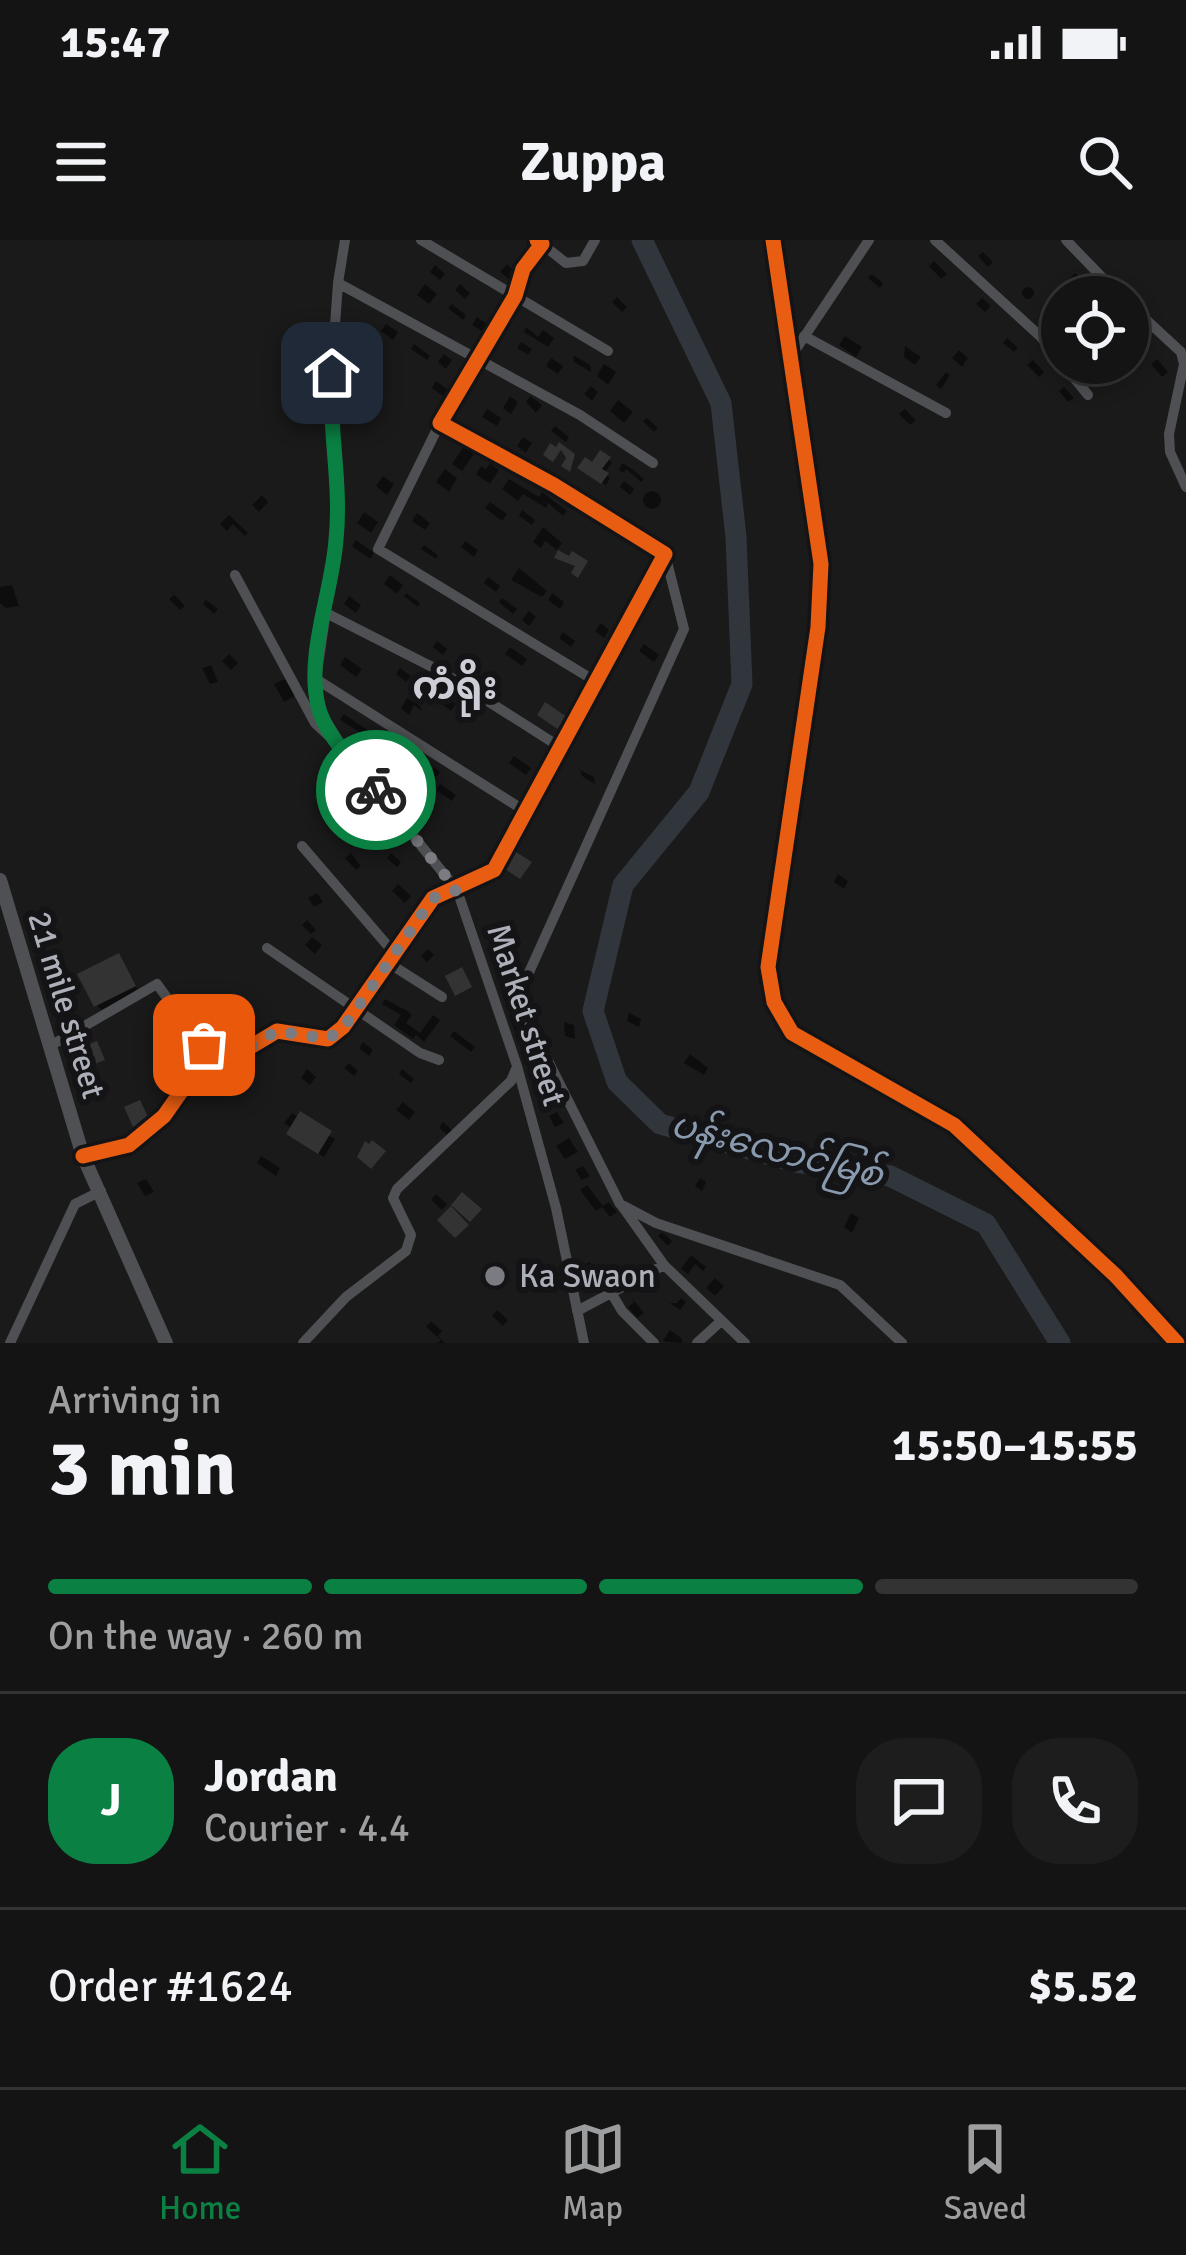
<!DOCTYPE html>
<html lang="en">
<head>
<meta charset="utf-8">
<style>
  :root { --surface:#141414; --page:#1d1d1d; --text:#f1f3f6; --muted:#9d9ea0; --line:#333334; --accent:#0b8043 }
  body { margin:0; font-family:Signika,"Noto Sans Myanmar",sans-serif; background:var(--page); color:var(--text); height:100vh; display:flex; flex-direction:column; font-size:45px; white-space:nowrap }
  * { box-sizing:border-box; margin:0 }
  p { font-size:39px; color:var(--muted) }
  .icon { flex:none; width:66px; height:66px; fill:none; stroke:currentColor; stroke-width:2; stroke-linecap:round; stroke-linejoin:round }
  .map { position:relative; height:1103px; overflow:hidden }
  .panel { display:flex; flex-direction:column; background:var(--surface); flex:1 }
  .panel>* { flex:none }
  .fabs { position:absolute; left:1041px; top:36px; display:grid; gap:24px }
  .fabs a { display:grid; place-items:center; width:108px; height:108px; border-radius:50%; background:var(--surface); box-shadow:0 6px 18px #0003,0 0 0 3px var(--line); font-size:60px }
  .pin { position:absolute; display:grid; place-items:center; width:102px; height:102px; color:#fff; margin:-51px; border-radius:24px; box-shadow:0 6px 18px #0006 }
  .courier { position:absolute; display:grid; place-items:center; width:120px; height:120px; margin:-60px; border:9px solid #0b8043; border-radius:50%; background:#fff; color:#222; box-shadow:0 3px 15px #0007 }
  .summary em { font-style:normal; font-weight:700 }
  .summary div { display:flex; flex-direction:column-reverse }
  .summary { display:flex; align-items:center; justify-content:space-between; height:204px; padding:0 48px }
  h1 { font-size:78px; font-weight:700; line-height:90px }
  .bar { display:grid; grid-template-columns:repeat(4,1fr); gap:18px 12px; align-content:center; height:144px; padding:0 48px }
  .bar i { height:15px; border-radius:9px; background:var(--line) }
  .bar .selected { background:var(--accent) }
  .bar p { grid-column:span 4 }
  .line { display:flex; align-items:center; gap:30px; padding:0 48px; border-top:3px solid var(--line) }
  .line div { flex:1 }
  .round { display:grid; place-items:center; flex:none; width:126px; height:126px; border-radius:48px; background:var(--page) }
  .status { display:flex; justify-content:space-between; align-items:center; height:84px; padding:0 60px; background:var(--surface); direction:ltr }
  .status svg { height:33px; fill:currentColor }
  header { display:flex; justify-content:space-between; align-items:center; height:156px; padding:0 48px; background:var(--surface); font-size:54px; font-weight:700 }
  .dock { display:flex; justify-content:space-around; align-items:center; height:168px; border-top:3px solid var(--line); background:var(--surface); font-size:33px; color:var(--muted) }
  .dock a { display:grid; justify-items:center; gap:6px }
  .dock .selected { color:var(--accent) }
  .map>svg:first-child { display:block }
  .shadow { fill:#0007 }
  .lines { fill:none; stroke-linecap:round; stroke-linejoin:round }
  .river { stroke:#31363d; stroke-width:21 }
  .building { fill:#333334 }
  .minor { stroke:#4f5053; stroke-width:10 }
  .tertiary { stroke:#4f5053; stroke-width:14 }
  .cycleway-casing { stroke:#141416; stroke-width:22 }
  .cycleway { stroke:#e95d12; stroke-width:15 }
  .done { stroke:#7a7c81; stroke-width:12; stroke-dasharray:0 21.6 }
  .route { stroke:#0b8043; stroke-width:15 }
  .poi-dot { fill:#7a7c81; stroke:#141416; stroke-width:4.5 }
  .labels { text-anchor:middle; dominant-baseline:central; stroke-width:12; stroke-linejoin:round; paint-order:stroke }
  .street-label { font-size:33px; fill:#adb0b9; stroke:#141416 }
  .poi-label { font-size:33px; fill:#adb0b9; stroke:#141416; text-anchor:start }
  .water-label { font-size:36px; font-style:italic; fill:#899aaf; stroke:#141416 }
  .quarter-label { font-size:39px; font-weight:bold; fill:#cecfd6; stroke:#141416 }
</style>
</head>
<body>
<div class="status"><b>15:47</b><svg viewBox="0 0 49 12"><path d="M0 12V9h3v3zM5 12V6h3v6zM10 12V3h3v9zM15 12V0h3v12zM26 1h20v11H26zM47 4h2v5h-2z"/></svg></div>
<header><svg class="icon" aria-label="menu" viewBox="0 0 24 24"><path d="M4 6h16M4 12h16M4 18h16"/></svg>Zuppa<svg class="icon" aria-label="search" viewBox="0 0 24 24"><circle cx="10" cy="10" r="6"/><path d="M15 15l6 6"/></svg></header>
<div class="map">
<svg width="1186" height="1103" viewBox="0 0 1186 1103">
  <rect width="100%" height="100%" fill="#1a1a1a"/>
  <path class="shadow" d="M983 12 993 22 988 27 978 16Z
    M934 21 947 34 941 39 929 26Z
    M507 24 517 33 511 41 500 32Z
    M435 25 445 34 440 40 430 32Z
    M1075 33 1088 47 1080 55 1067 41Z
    M872 34 883 43 880 48 868 38Z
    M425 44 437 54 429 64 417 55Z
    M460 44 470 53 465 59 455 50Z
    M1022 53a6 6 0 1 1 12 0a6 6 0 1 1-12 0Z
    M617 57 627 67 622 72 612 62Z
    M982 58 991 66 985 72 976 64Z
    M452 64 466 75 463 80 448 68Z
    M477 77 489 85 485 93 472 85Z
    M386 84 398 92 393 100 381 91Z
    M526 87 538 97 543 90 554 98 548 107 524 92Z
    M845 96 862 107 856 117 839 105Z
    M1007 98 1018 108 1014 112 1003 103Z
    M521 102 532 109 528 115 517 108Z
    M414 104 430 116 427 120 411 109Z
    M905 106 921 117 915 125 904 117Z
    M959 110 968 118 962 127 952 118Z
    M444 114 452 120 446 129 438 122Z
    M573 115 590 125 591 132 574 122Z
    M551 118 563 126 558 134 546 126Z
    M1157 119 1168 132 1162 137 1151 124Z
    M1033 120 1044 132 1039 137 1027 125Z
    M604 124 616 132 608 145 597 136Z
    M347 125 364 137 360 142 343 130Z
    M946 132 950 135 941 149 936 145Z
    M436 141 448 150 444 157 432 148Z
    M591 146 598 152 592 161 584 154Z
    M1064 147 1074 158 1068 162 1059 151Z
    M366 153 379 163 375 170 362 160Z
    M510 156 518 162 511 174 503 168Z
    M530 156 542 165 536 173 526 162Z
    M618 160 633 172 624 183 610 171Z
    M487 169 501 178 497 186 482 177Z
    M905 169 916 180 910 185 899 174Z
    M647 178 658 188 654 192 643 181Z
    M555 186 569 197 566 202 551 191Z
    M523 197 532 203 526 213 517 206Z
    M464 206 474 214 462 231 452 224Z
    M601 214 612 223 604 233 610 238 606 245 584 231Z
    M490 223 499 230 490 244 476 234 481 226 486 229Z
    M622 223 632 229 644 239 641 242 626 229 624 233 619 230Z
    M445 229 457 238 449 252 436 242Z
    M383 236 394 244 387 255 376 246Z
    M509 239 539 257 542 252 567 271 563 276 548 263 546 268 523 254 518 261 502 249Z
    M624 241 634 249 630 255 620 247Z
    M643 260a9 9 0 1 1 18 0a9 9 0 1 1-18 0Z
    M262 255 268 262 259 272 252 265Z
    M490 262 507 274 502 281 485 268Z
    M522 270 535 280 532 285 519 276Z
    M364 272 378 282 371 293 357 283Z
    M417 273 430 283 425 290 412 281Z
    M229 275 248 293 245 296 233 284 227 291 220 284Z
    M543 287 562 303 557 310 545 301 541 308 533 302Z
    M356 300 374 313 370 319 352 306Z
    M465 301 478 310 474 317 461 307Z
    M424 305 438 315 436 319 421 309Z
    M519 328 547 351 542 357 511 340Z
    M390 335 403 345 397 354 384 344Z
    M488 337 500 346 496 352 484 343Z
    M12 345 19 366 6 368 0 363V347Z
    M167 347 185 366 180 370 169 359 174 355Z
    M406 353 420 363 418 367 404 356Z
    M552 353 564 362 560 369 548 360Z
    M349 356 361 365 356 373 344 364Z
    M502 358 517 369 513 374 499 362Z
    M206 360 218 369 214 374 203 364Z
    M529 371 536 377 529 386 522 380Z
    M601 383 609 390 604 398 595 391Z
    M563 392 575 401 571 407 559 398Z
    M437 401 447 409 443 415 433 407Z
    M644 404 659 415 654 422 639 411Z
    M510 407 527 419 522 426 505 414Z
    M229 414 238 423 231 430 222 421Z
    M345 417 362 429 356 437 340 425Z
    M211 425 218 442 210 444 202 428Z
    M400 428 411 436 406 442 396 434Z
    M285 439 295 456 284 462 274 444Z
    M446 457 456 464 451 471 441 463Z
    M407 458 420 466 422 471 414 465 409 475 404 471 401 468Z
    M344 474 366 489 369 492 366 496 343 482 340 479Z
    M393 502 403 511 395 520 386 511Z
    M514 516 531 528 526 535 509 523Z
    M384 523 393 531 388 537 379 529Z
    M434 527 440 532 429 548 423 544Z
    M580 530 594 537 595 544 582 536Z
    M440 544 456 555 452 561 436 550Z
    M351 613 361 626 356 630 345 618Z
    M391 613 401 622 397 627 387 618Z
    M838 634 848 641 844 649 834 642Z
    M398 644 411 656 405 663 392 651Z
    M317 653 323 662 314 667 308 658Z
    M307 680 316 690 311 694 302 685Z
    M312 697 322 705 315 714 305 705Z
    M428 709 434 715 427 722 421 716Z
    M119 716 139 752 102 770 96 765Z
    M385 759 409 772 412 775 406 783 420 793 433 775 440 780 424 802 416 795 413 799 394 785 401 775 382 764Z
    M629 773 641 779 639 787 627 781Z
    M514 776 526 806 521 807 509 777Z
    M564 782 574 785 575 799 565 796Z
    M454 791 475 807 471 812 450 796Z
    M223 795 231 808 224 812 215 799Z
    M363 802 373 810 369 816 359 808Z
    M690 814 708 828 704 835 684 823Z
    M349 823 358 831 354 836 344 828Z
    M529 826H533L540 843 536 844Z
    M307 829 316 837 310 845 301 838Z
    M402 829 414 839 411 843 399 834Z
    M403 862 415 872 409 880 396 870Z
    M557 872 564 883 555 887 549 876Z
    M292 873 335 899 324 917 295 899 292 889 284 883Z
    M443 882 453 891 449 896 439 888Z
    M569 898 578 912 565 919 556 906Z
    M261 916 280 928 276 936 257 923Z
    M583 926 590 936 582 940 575 930Z
    M700 938 706 942 702 951 695 946Z
    M146 939 154 952 145 956 137 943Z
    M587 945 603 966 609 962 617 972 610 977 602 967 596 971 580 950Z
    M436 954 447 964 442 970 431 960Z
    M851 973 859 978 852 993 844 987Z
    M662 992 672 1001 668 1006 658 996Z
    M691 1015 706 1027 703 1031 695 1024 688 1034 681 1029Z
    M590 1022 597 1035 588 1039 581 1026Z
    M715 1038 724 1046 715 1056 706 1048Z
    M631 1057 644 1073 637 1078 628 1067 634 1062Z
    M681 1058 686 1062 680 1070 670 1063H677Z
    M497 1070 508 1080 503 1086 492 1076Z
    M431 1081 442 1091 438 1096 445 1103H438L441 1100 426 1087Z
    M670 1090 681 1098 683 1103 666 1102 663 1100Z"/>
  <g class="lines">
    <path class="river" d="M642 0 721 163 736 297 742 444 699 552 623 645 593 771 617 842 660 884 796 922 890 936 986 984 1060 1103"/>
  </g>
  <path class="building" d="M559 202 575 214 570 232 561 226 566 218 561 210 553 222 543 215 550 203 556 207Z
    M600 210 611 217 602 229 609 233 601 244 577 228 585 217 592 222Z
    M558 310 569 316 572 311 588 321 578 338 571 333 575 326 554 318Z
    M545 462 567 477 559 490 537 475Z
    M334 543 345 557 326 571 315 556Z
    M516 612 532 622 520 639 505 629Z
    M119 713 136 746 94 767 77 734Z
    M462 727 472 747 455 756 445 736Z
    M97 801 105 820 84 828 77 809Z
    M140 860 149 879 133 887 124 867Z
    M300 871 332 891 318 914 286 894Z
    M372 900 386 911 371 929 357 917 365 901 369 904Z
    M462 952 482 969 470 982 451 965Z
    M451 966 469 985 455 998 437 980Z"/>
  <g class="lines">
    <path class="minor" d="M345 0 338 43 329 171 339 240 336 303 316 439 319 470 346 513 457 650 517 826 556 968 584 1103
      M421 0 608 111
      M773 0 821 324 818 387 768 727 774 762 792 793 954 885 1116 1036 1177 1103
      M935 0 1041 97 1062 123
      M1066 0 1121 57
      M542 4 566 23 583 21 595 0
      M338 43 580 175 653 223
      M1128 63 1181 112 1184 124 1169 194 1170 212 1186 247
      M804 96 946 173
      M790 118 869 0
      M1062 123 1088 155
      M440 183 378 309 595 441
      M665 314 684 389 517 759 620 964 656 983 840 1045 902 1103
      M235 335 315 483 330 497
      M324 372 442 432 560 507
      M316 439 525 571
      M302 606 394 713
      M267 708 420 813 439 820
      M387 722 442 757
      M50 806 157 744 217 827
      M83 916 129 905 164 876 185 846 277 791 328 799 343 787 433 658 494 630 665 314 554 245 440 183 515 56 523 29 542 4 537 0
      M622 966 664 1025 745 1103
      M612 1054 622 1071 654 1103
      M577 1071 664 1025
      M10 1103 75 964 101 951
      M303 1103 346 1057 406 1011 411 995 393 958 397 949 511 841 516 829
      M697 1103 720 1082"/>
    <path class="tertiary" d="M0 640 83 916 166 1103"/>
    <defs>
      <path id="cycleway" d="M773 0 821 324 818 387 768 727 774 762 792 793 954 885 1116 1036 1177 1103
        M83 916 129 905 164 876 185 846 277 791 328 799 343 787 433 658 494 630 665 314 554 245 440 183 515 56 523 29 542 4 537 0"/>
    </defs>
    <use href="#cycleway" class="cycleway-casing"/>
    <use href="#cycleway" class="cycleway"/>
  </g>
  <g class="lines">
    <path class="done" d="M204 805 218 826 277 791 328 799 344 787 433 658 457 650 376 550"/>
    <path class="route" d="M332 133C328 189 342 243 336 300 332 353 306 413 318 466 325 496 357 526 376 550"/>
  </g>
  <circle class="poi-dot" cx="495" cy="1036" r="12"/>
  <g class="labels">
    <g class="street-label">
      <text transform="translate(66 765) rotate(73)">21 mile street</text>
      <text transform="translate(526 775) rotate(72)">Market street</text>
    </g>
    <g class="poi-label">
      <text x="519" y="1036">Ka Swaon</text>
    </g>
    <g class="water-label">
      <text transform="translate(777 910) rotate(14)">ပန်းလောင်မြစ်</text>
    </g>
    <g class="quarter-label">
      <text x="455" y="446">ကံရိုး</text>
    </g>
  </g>
</svg>
<div class="fabs">
<a><svg class="icon" aria-label="locate" viewBox="0 0 24 24"><circle cx="12" cy="12" r="6"/><path d="M12 2v4M12 18v4M2 12h4M18 12h4"/></svg></a>
</div>
<div class="pin" style="left:204px;top:805px;background:#ea580c"><svg class="icon" aria-label="bag" viewBox="0 0 24 24"><path d="M5 8h14l-1 12H6zM9 8a3 3 0 0 1 6 0"/></svg></div>
<div class="pin" style="left:332px;top:133px;background:#1f2937"><svg class="icon" aria-label="home" viewBox="0 0 24 24"><path d="M3 11l9-7 9 7M6 9v11h12V9"/></svg></div>
<div class="courier" style="left:376px;top:550px"><svg class="icon" aria-label="bike" viewBox="0 0 24 24"><circle cx="6" cy="16" r="4"/><circle cx="18" cy="16" r="4"/><path d="M6 16l4-8h5l3 8M10 8l3 8H6M13 5h3"/></svg></div>
</div>
<section class="panel">
<div class="summary"><div><h1>3 min</h1><p>Arriving in</p></div><em>15:50–15:55</em></div>
<div class="bar"><i class="selected"></i><i class="selected"></i><i class="selected"></i><i></i><p>On the way · 260 m</p></div>
<div class="line" style="height:216px"><b class="round" style="background:var(--accent);color:#fff">J</b><div><b>Jordan</b><p>Courier · 4.4</p></div><a class="round"><svg class="icon" aria-label="chat" viewBox="0 0 24 24"><path d="M4 5h16v11H9l-5 4z"/></svg></a><a class="round"><svg class="icon" aria-label="phone" viewBox="0 0 24 24"><path d="M5 4h4l2 5-3 2q2 4 5 5l2-3 5 2v4C11 20 4 13 5 4z"/></svg></a></div>
<div class="line" style="height:156px"><div>Order #1624</div><b>$5.52</b></div>
</section>
<nav class="dock">
<a class="selected"><svg class="icon" aria-label="home" viewBox="0 0 24 24"><path d="M3 11l9-7 9 7M6 9v11h12V9"/></svg>Home</a>
<a><svg class="icon" aria-label="map" viewBox="0 0 24 24"><path d="M3 6l6-2 6 2 6-2v14l-6 2-6-2-6 2zM9 4v14M15 6v14"/></svg>Map</a>
<a><svg class="icon" aria-label="saved" viewBox="0 0 24 24"><path d="M7 4h10v16l-5-4-5 4z"/></svg>Saved</a>
</nav>
</body>
</html>
